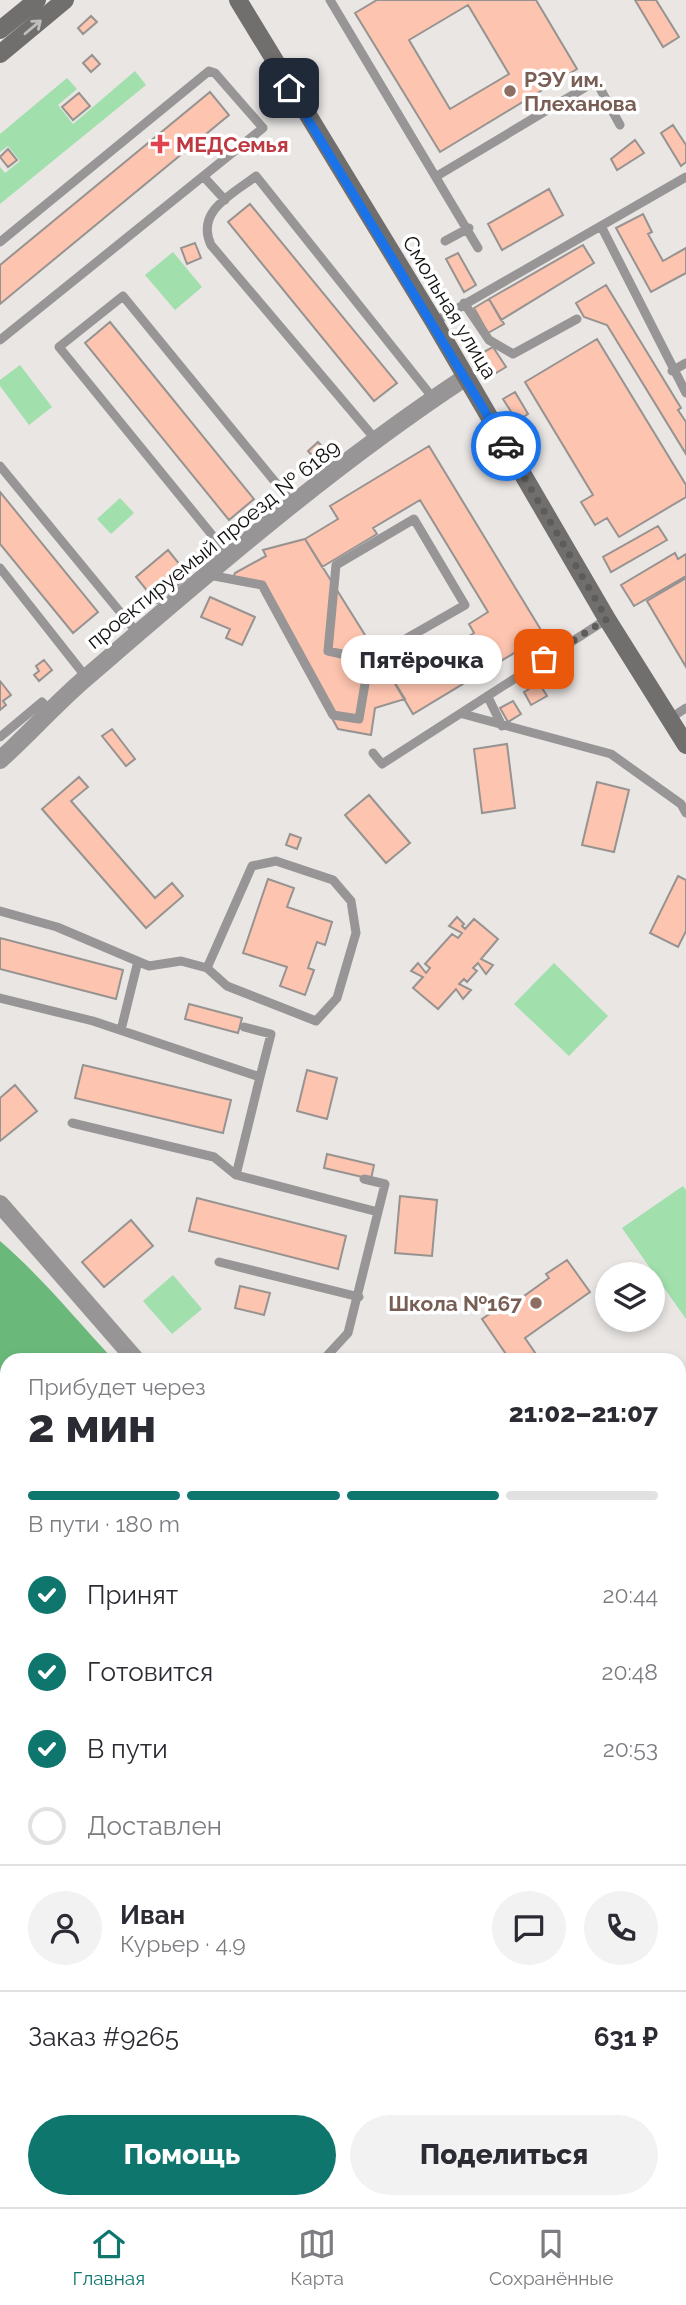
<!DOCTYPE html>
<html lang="ru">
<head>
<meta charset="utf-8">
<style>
  :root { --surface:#fff; --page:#f2f2f3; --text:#2b2b33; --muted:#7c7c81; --line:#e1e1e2; --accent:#0f766e }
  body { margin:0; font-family:Raleway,sans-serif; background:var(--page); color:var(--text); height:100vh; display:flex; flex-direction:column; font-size:26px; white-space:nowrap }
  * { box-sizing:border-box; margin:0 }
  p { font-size:23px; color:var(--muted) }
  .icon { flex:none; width:38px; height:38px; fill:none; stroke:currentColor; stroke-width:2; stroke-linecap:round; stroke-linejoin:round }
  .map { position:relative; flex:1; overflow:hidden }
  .sheet { position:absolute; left:0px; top:1353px; width:686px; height:856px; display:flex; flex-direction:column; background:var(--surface); border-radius:21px 21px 0 0; box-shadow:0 4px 10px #0003 }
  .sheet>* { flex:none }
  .fabs { position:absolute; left:595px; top:1262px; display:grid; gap:14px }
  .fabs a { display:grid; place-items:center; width:70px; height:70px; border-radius:50%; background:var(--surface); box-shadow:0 4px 10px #0003; font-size:35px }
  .pin { position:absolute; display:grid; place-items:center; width:60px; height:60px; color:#fff; margin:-30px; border-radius:14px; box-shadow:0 4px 10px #0006 }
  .courier { position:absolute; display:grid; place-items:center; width:70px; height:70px; margin:-35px; border:5px solid #1a73e8; border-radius:50%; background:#fff; color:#222; box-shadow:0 2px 9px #0007 }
  .bubble { position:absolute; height:49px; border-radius:24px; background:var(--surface); box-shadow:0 4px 10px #0003; font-size:23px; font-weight:800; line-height:49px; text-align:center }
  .head em { font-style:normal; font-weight:800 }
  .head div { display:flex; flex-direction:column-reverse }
  .head { display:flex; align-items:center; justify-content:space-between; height:119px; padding:0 28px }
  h1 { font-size:46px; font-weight:800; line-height:52px }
  .bar { display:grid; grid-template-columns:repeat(4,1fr); gap:10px 7px; align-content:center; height:84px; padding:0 28px }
  .bar i { height:9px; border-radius:5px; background:var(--line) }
  .bar .active { background:var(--accent) }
  .bar p { grid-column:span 4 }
  .line { display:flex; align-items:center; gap:18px; padding:0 28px; border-top:2px solid var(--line) }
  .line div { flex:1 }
  .round { display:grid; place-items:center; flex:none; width:74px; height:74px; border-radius:37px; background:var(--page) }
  ol { padding:0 28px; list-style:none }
  li { display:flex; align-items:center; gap:21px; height:77px }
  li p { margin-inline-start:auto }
  li .icon { padding:7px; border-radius:50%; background:var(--accent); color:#fff; stroke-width:4 }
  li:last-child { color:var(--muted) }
  li i { width:38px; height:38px; border:4px solid var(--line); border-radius:50% }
  .primary-button { display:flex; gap:14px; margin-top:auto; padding:14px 28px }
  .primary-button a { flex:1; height:80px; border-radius:42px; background:var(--accent); color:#fff; font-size:28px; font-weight:800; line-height:80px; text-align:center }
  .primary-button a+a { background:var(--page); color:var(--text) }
  .dock { display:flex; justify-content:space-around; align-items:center; height:98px; border-top:2px solid var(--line); background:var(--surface); font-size:19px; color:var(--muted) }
  .dock a { display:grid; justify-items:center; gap:4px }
  .dock .active { color:var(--accent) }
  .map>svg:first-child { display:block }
  .green { fill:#a1dfac }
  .forest { fill:#6ab97a }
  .building { fill:#fdc4af; stroke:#969391; stroke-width:2; fill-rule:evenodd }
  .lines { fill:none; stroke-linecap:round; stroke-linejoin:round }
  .lane { stroke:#979595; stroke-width:9 }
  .street { stroke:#979595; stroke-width:18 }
  .secondary { stroke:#716e6e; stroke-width:18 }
  .oneway { stroke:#bfbebe }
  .done { stroke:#5e5c5b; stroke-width:7; stroke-dasharray:0 12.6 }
  .route { stroke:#1a73e8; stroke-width:9 }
  .education-dot { fill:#8d6e63; stroke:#fff; stroke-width:2.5 }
  .health-dot { fill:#e0444e; stroke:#fff; stroke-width:2.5 }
  .labels { text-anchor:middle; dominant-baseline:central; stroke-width:7; stroke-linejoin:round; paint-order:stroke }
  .education-label { font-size:21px; font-weight:bold; fill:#785e54; stroke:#fff; text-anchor:start }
  .health-label { font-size:21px; font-weight:bold; fill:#be3a42; stroke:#fff; text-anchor:start }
  .street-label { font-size:21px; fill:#131211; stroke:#fff }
</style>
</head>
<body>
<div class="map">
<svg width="686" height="2207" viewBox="0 0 686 2207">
  <rect width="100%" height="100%" fill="#e9e6e4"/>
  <path class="green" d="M135 71 146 85 0 204V167L5 173 20 161 8 146 0 152V134L67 78 77 89 58 105 73 124Z
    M173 252 202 287 175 310 145 275Z
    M20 365 52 407 29 425 0 386V380Z
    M120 498 134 513 111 534 97 519Z
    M554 963 608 1016 569 1056 514 1004Z
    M683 1186 686 1190V1319L622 1228Z
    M173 1275 202 1309 172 1334 143 1301Z"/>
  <path class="forest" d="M0 1241C42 1277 76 1320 114 1360H7V1511L0 1503Z
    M378 2202H642L636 2207H382Z"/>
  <path class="building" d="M377 0H536L577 69 440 152 355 13ZM468 5 509 74 450 109 409 40Z
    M635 0H656L679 37 663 47Z
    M91 16 97 22 83 34 78 28Z
    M92 55 100 64 91 72 83 63Z
    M210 92 229 115 0 304V265Z
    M79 93 90 106 73 120 62 107Z
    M673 125 686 145V162L681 166 661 133Z
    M635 140 644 153 617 170 611 159Z
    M8 149 17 160 8 167 0 157Z
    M549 189 563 215 502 250 488 224Z
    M250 204 397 383 374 401 228 222Z
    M643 214 652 232 648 234 663 261 686 248V273L651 292 616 228Z
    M195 243 201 258 187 264 181 248Z
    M583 245 594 263 501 320 489 299Z
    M458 253 476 285 464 292 446 259Z
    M606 285 681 408 678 410 686 422V454L607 325 584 317 576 303Z
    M489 299 504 324 488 333 474 308Z
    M110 322 254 499 229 520 85 343Z
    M597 339 686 485V497L619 537 607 518 595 525 581 502 593 495 525 382Z
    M493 347 506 367 491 376 478 355Z
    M515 392 528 414 517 421 503 399Z
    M318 442 326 451 316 460 308 451Z
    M429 446 544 635 413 714 394 682 474 633 469 624 488 612 420 500 373 528 377 534 322 567 305 539 338 519 330 506Z
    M0 492 98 612 73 633 0 544Z
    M658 526 667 540 611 572 603 557Z
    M305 539 405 699 375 708 371 735 338 729 260 587 232 581 235 573 266 556 263 550Z
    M168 550 189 576 157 603 136 577Z
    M675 553 678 559 686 554V576L634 606 621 585Z
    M686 578V667L647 601Z
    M210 597 255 617 242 645 226 638 230 629 201 617Z
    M44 660 52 670 39 681 34 675 39 671 36 666Z
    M0 681 11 695 3 701 6 705 0 710Z
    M539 683 547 696 531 705 524 692Z
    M513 701 521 714 508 722 500 708Z
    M112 729 135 759 126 766 102 736Z
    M507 744 515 808 482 813 474 749Z
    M79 777 88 787 71 801 155 898 172 883 183 896 146 928 42 809Z
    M597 782 629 790 614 852 582 845Z
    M369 795 410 843 386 863 345 815Z
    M290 834 301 838 297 849 286 845Z
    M678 876 686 880V931L678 947 650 933Z
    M268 879 294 888 287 907 332 922 325 945 317 942 308 968 314 970 305 995 280 986 287 967 243 953Z
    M457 917 464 924 462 926 465 929 474 919 498 939 481 959 493 965 486 974 478 963 473 968 477 971 467 982 464 979 459 984 471 990 463 999 456 989 438 1009 413 988 423 977 411 971 418 963 426 973 430 968 425 964 452 934 458 938 462 933 449 926Z
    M0 938 123 970 116 999 0 969Z
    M189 1004 242 1018 238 1033 185 1019Z
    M83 1065 231 1100 223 1133 75 1098Z
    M307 1070 337 1078 327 1119 297 1111Z
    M15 1085 37 1111 0 1141V1098Z
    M327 1154 374 1165 371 1179 324 1168Z
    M400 1196 437 1200 432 1256 395 1253Z
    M197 1198 346 1236 338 1269 189 1231Z
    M131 1220 153 1246 104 1287 82 1262Z
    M567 1260 590 1292 525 1338 540 1360H510L482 1319 503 1305 506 1309 549 1278 546 1274Z
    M240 1286 270 1293 264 1315 235 1308Z
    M679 1633 686 1649V2051L679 2049Z
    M0 1844 7 1862V1870L0 1873Z
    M686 1888V1921L679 1919Z
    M686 1967V2013L679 2010V1987Z
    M15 2202H61L63 2207H18Z
    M123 2202H160L146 2207H125Z
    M239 2202H287L289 2207H241Z"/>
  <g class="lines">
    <path class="lane" d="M330 0 478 248
      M437 176 596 81 620 125
      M204 177 225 200
      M601 226 686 393
      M445 241 469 228
      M0 242 209 71 215 73 263 128 0 340
      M464 303 489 340 513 354 577 319
      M434 322 686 177
      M672 371 686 363
      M376 440 211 245C195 211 233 194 256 176L433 398
      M0 466 139 635
      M230 557 59 347 123 296 294 505
      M0 568 86 677
      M209 575 262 585 333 715 359 719 369 660 465 605 414 519 336 565 328 651 369 660
      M488 697 502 726
      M463 714 611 754 681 804 686 813
      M669 719 686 708
      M0 737 42 702 51 712
      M373 753 382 764 607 619
      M0 911 57 927 149 966 181 961 207 968 252 866 276 861 333 880 351 901 356 933 337 998 316 1021 227 986 207 968
      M0 998 93 1021 260 1077 236 1175 378 1212 348 1333 323 1360
      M244 1027 271 1034 260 1077
      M121 1030 138 961
      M72 1123 214 1157 236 1175
      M364 1179 385 1184 378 1212
      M219 1262 359 1297
      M679 1521 686 1516
      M679 1680 686 1703 679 1741
      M679 1796 686 1803
      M679 2044 686 2047
      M0 2057 7 2054
      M679 2131 686 2148
      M0 2141 7 2139
      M112 2202 114 2206
      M391 2202 396 2207"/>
    <path class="street" d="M0 760C30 733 57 702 88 676 209 572 332 465 466 377
      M0 1204 136 1360
      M0 1487 7 1495
      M515 2202 517 2207"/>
    <path class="secondary" d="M238 0 434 322 607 619 686 745
      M0 30 37 0
      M0 54 65 0"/>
  </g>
  <defs><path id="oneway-shaft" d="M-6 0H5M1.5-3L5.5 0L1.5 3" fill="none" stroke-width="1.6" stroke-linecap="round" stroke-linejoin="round" transform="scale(1.75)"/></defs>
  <use class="oneway" href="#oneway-shaft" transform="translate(33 27) rotate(-40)"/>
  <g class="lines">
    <path class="done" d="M506 446 607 619 544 659"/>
    <path class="route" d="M289 88 506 446"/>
  </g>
  <g class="education-dot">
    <circle cx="510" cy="91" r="7"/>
    <circle cx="536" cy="1303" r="7"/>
  </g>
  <path class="health-dot" d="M156.5 133.5h7v7h7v7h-7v7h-7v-7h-7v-7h7z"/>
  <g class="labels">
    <g class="education-label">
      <text x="524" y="79">РЭУ им.<tspan x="524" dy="24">Плеханова</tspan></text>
      <text x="522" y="1303" text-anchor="end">Школа №167</text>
    </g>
    <g class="health-label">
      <text x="176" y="144">МЕДСемья</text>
    </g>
    <g class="street-label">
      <text transform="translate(450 307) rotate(59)">Смольная улица</text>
      <text transform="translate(213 544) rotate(-39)">проектируемый проезд № 6189</text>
    </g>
  </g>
</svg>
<div class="fabs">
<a><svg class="icon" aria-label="layers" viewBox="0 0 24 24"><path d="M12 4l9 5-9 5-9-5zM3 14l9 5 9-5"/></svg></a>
</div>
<div class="pin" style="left:544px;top:659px;background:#ea580c"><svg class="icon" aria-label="bag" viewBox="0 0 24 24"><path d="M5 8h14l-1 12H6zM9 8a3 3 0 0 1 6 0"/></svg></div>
<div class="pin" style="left:289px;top:88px;background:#1f2937"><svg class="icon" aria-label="home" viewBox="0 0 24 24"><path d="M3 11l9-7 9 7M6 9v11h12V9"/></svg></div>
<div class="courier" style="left:506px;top:446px"><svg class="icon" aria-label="car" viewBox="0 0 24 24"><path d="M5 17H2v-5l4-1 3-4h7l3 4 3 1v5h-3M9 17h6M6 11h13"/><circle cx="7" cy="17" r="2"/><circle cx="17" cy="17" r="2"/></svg></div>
<div class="bubble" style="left:341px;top:635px;width:161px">Пятёрочка</div>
<section class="sheet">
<div class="head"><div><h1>2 мин</h1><p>Прибудет через</p></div><em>21:02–21:07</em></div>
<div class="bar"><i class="active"></i><i class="active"></i><i class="active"></i><i></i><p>В пути · 180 m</p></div>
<ol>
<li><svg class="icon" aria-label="check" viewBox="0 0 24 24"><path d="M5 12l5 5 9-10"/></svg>Принят<p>20:44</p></li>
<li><svg class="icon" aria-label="check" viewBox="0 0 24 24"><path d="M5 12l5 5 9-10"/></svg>Готовится<p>20:48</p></li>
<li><svg class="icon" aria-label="check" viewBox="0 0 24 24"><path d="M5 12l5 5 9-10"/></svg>В пути<p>20:53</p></li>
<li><i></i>Доставлен</li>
</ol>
<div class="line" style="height:126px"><a class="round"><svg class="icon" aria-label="person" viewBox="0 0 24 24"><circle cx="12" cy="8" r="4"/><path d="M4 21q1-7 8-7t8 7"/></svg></a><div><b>Иван</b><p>Курьер · 4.9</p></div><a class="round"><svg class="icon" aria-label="chat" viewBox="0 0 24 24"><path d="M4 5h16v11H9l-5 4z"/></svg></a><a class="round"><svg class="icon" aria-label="phone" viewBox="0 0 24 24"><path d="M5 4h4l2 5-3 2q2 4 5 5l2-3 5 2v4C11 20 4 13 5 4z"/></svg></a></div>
<div class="line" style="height:91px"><div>Заказ #9265</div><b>631 ₽</b></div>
<div class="primary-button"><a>Помощь</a><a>Поделиться</a></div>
</section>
</div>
<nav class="dock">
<a class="active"><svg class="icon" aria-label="home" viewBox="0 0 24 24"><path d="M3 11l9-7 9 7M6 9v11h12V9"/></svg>Главная</a>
<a><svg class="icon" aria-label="map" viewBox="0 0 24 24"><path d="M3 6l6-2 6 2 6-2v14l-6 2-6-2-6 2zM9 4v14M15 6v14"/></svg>Карта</a>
<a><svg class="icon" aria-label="saved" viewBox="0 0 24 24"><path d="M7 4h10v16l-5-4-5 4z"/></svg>Сохранённые</a>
</nav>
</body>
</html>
